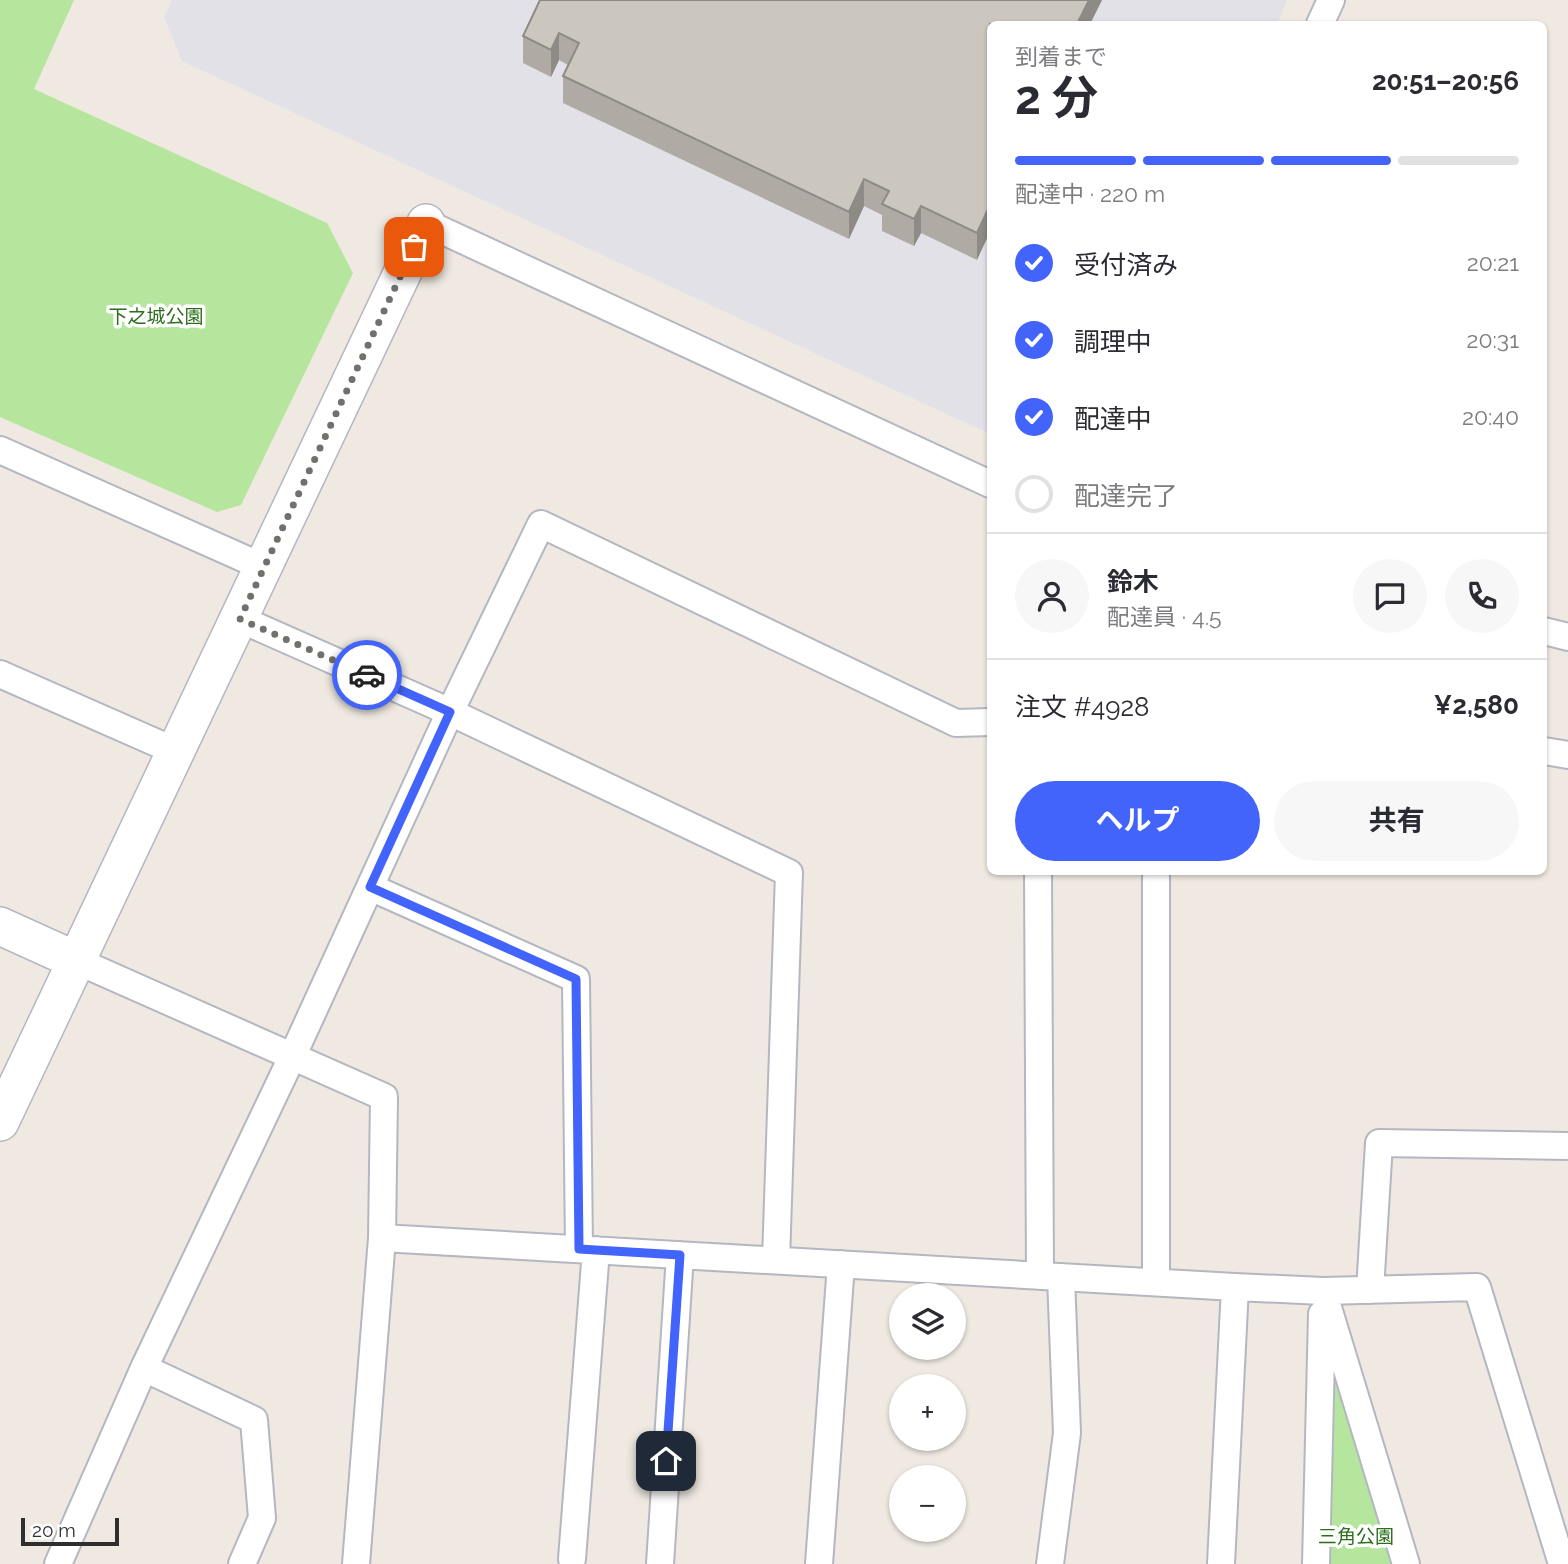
<!DOCTYPE html>
<html lang="ja">
<head>
<meta charset="utf-8">
<style>
  :root { --surface:#fff; --page:#f7f7f7; --text:#2b2b33; --muted:#7c7c81; --line:#e1e1e2; --accent:#4264fb }
  body { margin:0; font-family:Raleway,"Noto Sans JP",sans-serif; background:var(--page); color:var(--text); height:100vh; display:flex; flex-direction:column; font-size:26px; white-space:nowrap }
  * { box-sizing:border-box; margin:0 }
  p { font-size:23px; color:var(--muted) }
  .icon { flex:none; width:38px; height:38px; fill:none; stroke:currentColor; stroke-width:2; stroke-linecap:round; stroke-linejoin:round }
  .map { position:relative; flex:1; overflow:hidden }
  .details { position:absolute; left:987px; top:21px; width:560px; height:854px; display:flex; flex-direction:column; background:var(--surface); border-radius:10px; box-shadow:0 2px 5px #0004 }
  .details>* { flex:none }
  .controls { position:absolute; left:889px; top:1283px; display:grid; gap:14px }
  .controls a { display:grid; place-items:center; width:77px; height:77px; border-radius:50%; background:var(--surface); box-shadow:0 2px 5px #0004; font-size:35px }
  .scale { position:absolute; left:21px; bottom:18px; width:98px; box-sizing:border-box; padding-left:7px; border:4px solid #2e2e2e; border-top:0; font-size:19px; line-height:24px; white-space:nowrap; color:#2e2e2e; -webkit-text-stroke:5px #fff; paint-order:stroke }
  .pin { position:absolute; display:grid; place-items:center; width:60px; height:60px; color:#fff; margin:-30px; border-radius:14px; box-shadow:0 4px 10px #0006 }
  .courier { position:absolute; display:grid; place-items:center; width:70px; height:70px; margin:-35px; border:5px solid #4264fb; border-radius:50%; background:#fff; color:#222; box-shadow:0 2px 9px #0007 }
  .headline em { font-style:normal; font-weight:700 }
  .headline div { display:flex; flex-direction:column-reverse }
  .headline { display:flex; align-items:center; justify-content:space-between; height:119px; padding:0 28px }
  h1 { font-size:46px; font-weight:700; line-height:52px }
  .bar { display:grid; grid-template-columns:repeat(4,1fr); gap:10px 7px; align-content:center; height:84px; padding:0 28px }
  .bar i { height:9px; border-radius:5px; background:var(--line) }
  .bar .on { background:var(--accent) }
  .bar p { grid-column:span 4 }
  .line { display:flex; align-items:center; gap:18px; padding:0 28px; border-top:2px solid var(--line) }
  .line div { flex:1 }
  .round { display:grid; place-items:center; flex:none; width:74px; height:74px; border-radius:37px; background:var(--page) }
  ol { padding:0 28px; list-style:none }
  li { display:flex; align-items:center; gap:21px; height:77px }
  li p { margin-inline-start:auto }
  li .icon { padding:7px; border-radius:50%; background:var(--accent); color:#fff; stroke-width:4 }
  li:last-child { color:var(--muted) }
  li i { width:38px; height:38px; border:4px solid var(--line); border-radius:50% }
  .cta { display:flex; gap:14px; margin-top:auto; padding:14px 28px }
  .cta a { flex:1; height:80px; border-radius:42px; background:var(--accent); color:#fff; font-size:28px; font-weight:700; line-height:80px; text-align:center }
  .cta a+a { background:var(--page); color:var(--text) }
  .map>svg:first-child { display:block }
  .industrial { fill:#e3e1e8 }
  .green { fill:#b6e59e }
  .lines { fill:none; stroke-linecap:round; stroke-linejoin:round }
  .street-casing { stroke:#b4b7c1; stroke-width:30 }
  .secondary-casing { stroke:#b4b7c1; stroke-width:40 }
  .street { stroke:#fff; stroke-width:26 }
  .secondary { stroke:#fff; stroke-width:37 }
  .wall { fill:#afaba4 }
  .shaded-wall { fill:#8e8b86 }
  .building { fill:#cbc7bf; stroke:#8e8b86; stroke-width:2 }
  .done { stroke:#726f6d; stroke-width:7; stroke-dasharray:0 12.6 }
  .route { stroke:#4264fb; stroke-width:9 }
  .labels { text-anchor:middle; dominant-baseline:central; stroke-width:7; stroke-linejoin:round; paint-order:stroke }
  .park-label { font-size:19px; fill:#2c6e1b; stroke:#fff }
</style>
</head>
<body>
<div class="map">
<svg width="1568" height="1564" viewBox="0 0 1568 1564">
  <rect width="100%" height="100%" fill="#efe9e1"/>
  <path class="industrial" d="M172 0H1287L1277 24H990V434L182 61 164 17Z"/>
  <path class="green" d="M0 0H74L34 89 327 223 353 273 241 505 217 512 0 417Z
    M1331 1350 1393 1564H1327Z"/>
  <g class="lines">
    <defs>
      <path id="street" d="M1320 24 1331 0
        M426 223 990 484
        M0 450 263 567
        M240 619 450 712 789 873 776 1260
        M1544 631 1568 637
        M0 674 175 751
        M1544 751 1568 755
        M1038 872 1040 1276
        M370 887 576 979 579 1249
        M75 960 384 1097 382 1238 356 1564
        M382 1238 1235 1287 1323 1291 1477 1287 1562 1564
        M1156 1282V872
        M1370 1290 1379 1143 1568 1146
        M1323 1291 1406 1564
        M144 1368 254 1420 262 1518 242 1564
        M572 1559 596 1250
        M58 1564 144 1368 293 1055 450 712 541 524 956 723 990 722
        M660 1564 680 1255
        M819 1564 841 1264
        M1050 1564 1067 1433 1061 1277
        M1221 1564 1235 1287
        M1316 1564 1322 1314"/>
      <path id="secondary" d="M0 926 75 960
        M0 1122 426 223"/>
    </defs>
    <use href="#street" class="street-casing"/>
    <use href="#secondary" class="secondary-casing"/>
    <use href="#street" class="street"/>
    <use href="#secondary" class="secondary"/>
  </g>
  <path class="wall" d="M1102 0 1090 24H990L977 260 921 233 914 246 882 231V215L864 206 849 239 563 103V76L568 65 559 60 551 77 523 63V36Z"/>
  <path class="shaded-wall" d="M1089 0H1102L1090 24H1077Z
    M559 33V60L551 77V50Z
    M864 179V206L849 239V212Z
    M990 205V232L977 260V233Z
    M921 206V233L914 246V219Z"/>
  <path class="building" d="M540 0H1089L1077 24H990V205L977 233 921 206 914 219 882 204 889 191 864 179 849 212 563 76 579 43 559 33 551 50 523 36Z"/>
  <g class="lines">
    <path class="done" d="M367 675 240 619 414 247"/>
    <path class="route" d="M367 675 450 712 370 887 576 979 579 1249 680 1255 666 1461"/>
  </g>
  <g class="labels">
    <g class="park-label">
      <text x="156" y="316">下之城公園</text>
      <text x="1356" y="1536">三角公園</text>
    </g>
  </g>
</svg>
<div class="controls">
<a><svg class="icon" aria-label="layers" viewBox="0 0 24 24"><path d="M12 4l9 5-9 5-9-5zM3 14l9 5 9-5"/></svg></a>
<a>+</a>
<a>−</a>
</div>
<div class="scale">20 m</div>
<div class="pin" style="left:414px;top:247px;background:#ea580c"><svg class="icon" aria-label="bag" viewBox="0 0 24 24"><path d="M5 8h14l-1 12H6zM9 8a3 3 0 0 1 6 0"/></svg></div>
<div class="pin" style="left:666px;top:1461px;background:#1f2937"><svg class="icon" aria-label="home" viewBox="0 0 24 24"><path d="M3 11l9-7 9 7M6 9v11h12V9"/></svg></div>
<div class="courier" style="left:367px;top:675px"><svg class="icon" aria-label="car" viewBox="0 0 24 24"><path d="M5 17H2v-5l4-1 3-4h7l3 4 3 1v5h-3M9 17h6M6 11h13"/><circle cx="7" cy="17" r="2"/><circle cx="17" cy="17" r="2"/></svg></div>
<section class="details">
<div class="headline"><div><h1>2 分</h1><p>到着まで</p></div><em>20:51–20:56</em></div>
<div class="bar"><i class="on"></i><i class="on"></i><i class="on"></i><i></i><p>配達中 · 220 m</p></div>
<ol>
<li><svg class="icon" aria-label="check" viewBox="0 0 24 24"><path d="M5 12l5 5 9-10"/></svg>受付済み<p>20:21</p></li>
<li><svg class="icon" aria-label="check" viewBox="0 0 24 24"><path d="M5 12l5 5 9-10"/></svg>調理中<p>20:31</p></li>
<li><svg class="icon" aria-label="check" viewBox="0 0 24 24"><path d="M5 12l5 5 9-10"/></svg>配達中<p>20:40</p></li>
<li><i></i>配達完了</li>
</ol>
<div class="line" style="height:126px"><a class="round"><svg class="icon" aria-label="person" viewBox="0 0 24 24"><circle cx="12" cy="8" r="4"/><path d="M4 21q1-7 8-7t8 7"/></svg></a><div><b>鈴木</b><p>配達員 · 4.5</p></div><a class="round"><svg class="icon" aria-label="chat" viewBox="0 0 24 24"><path d="M4 5h16v11H9l-5 4z"/></svg></a><a class="round"><svg class="icon" aria-label="phone" viewBox="0 0 24 24"><path d="M5 4h4l2 5-3 2q2 4 5 5l2-3 5 2v4C11 20 4 13 5 4z"/></svg></a></div>
<div class="line" style="height:91px"><div>注文 #4928</div><b>¥2,580</b></div>
<div class="cta"><a>ヘルプ</a><a>共有</a></div>
</section>
</div>
</body>
</html>
